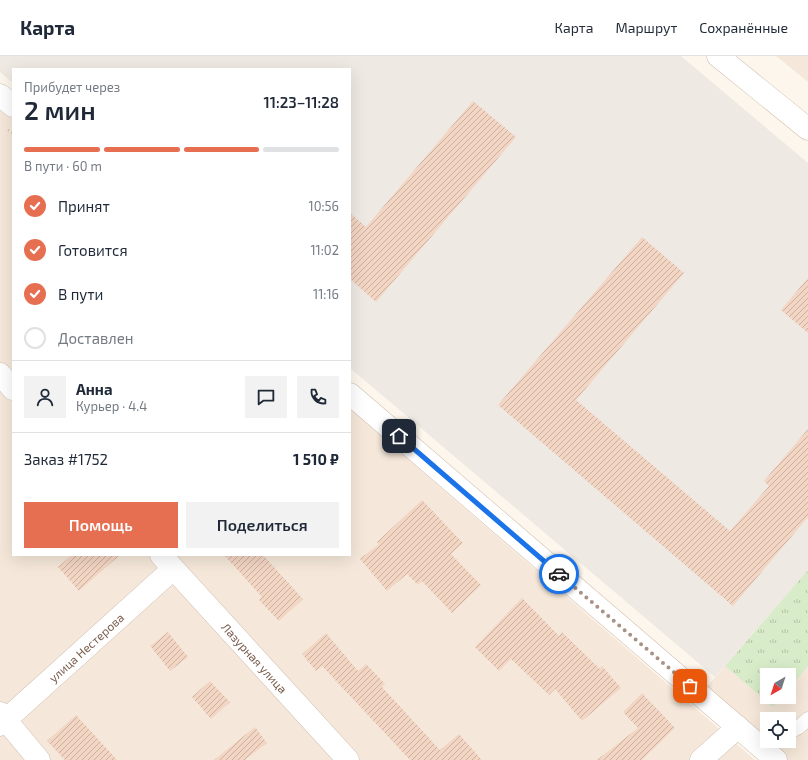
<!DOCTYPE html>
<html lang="ru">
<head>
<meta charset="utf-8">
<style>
  :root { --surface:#fff; --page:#f2f2f3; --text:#1f2937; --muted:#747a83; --line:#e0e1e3; --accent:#e76f51 }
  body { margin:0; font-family:"Exo 2",sans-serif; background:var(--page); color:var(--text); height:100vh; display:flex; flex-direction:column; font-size:15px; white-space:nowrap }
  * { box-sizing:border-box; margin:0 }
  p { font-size:13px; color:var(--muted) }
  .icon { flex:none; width:22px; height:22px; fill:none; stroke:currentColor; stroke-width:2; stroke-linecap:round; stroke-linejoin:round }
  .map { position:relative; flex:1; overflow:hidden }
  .panel { position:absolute; left:12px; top:12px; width:339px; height:488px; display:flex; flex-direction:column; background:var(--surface); border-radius:0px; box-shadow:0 4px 16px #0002 }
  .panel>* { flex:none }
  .needle { width:26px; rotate:219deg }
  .fabs { position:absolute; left:760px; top:612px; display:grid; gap:8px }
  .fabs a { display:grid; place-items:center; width:36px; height:36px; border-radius:0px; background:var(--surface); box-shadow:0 4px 16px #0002; font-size:20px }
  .pin { position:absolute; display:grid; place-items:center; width:34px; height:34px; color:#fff; margin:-17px; border-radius:8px; box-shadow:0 2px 6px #0006 }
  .courier { position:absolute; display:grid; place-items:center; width:40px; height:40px; margin:-20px; border:3px solid #1a73e8; border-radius:50%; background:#fff; color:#222; box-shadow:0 1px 5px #0007 }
  .summary em { font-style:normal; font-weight:600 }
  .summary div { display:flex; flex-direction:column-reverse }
  .summary { display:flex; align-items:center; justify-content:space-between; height:68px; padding:0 12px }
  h1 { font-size:26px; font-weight:600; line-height:30px }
  .bar { display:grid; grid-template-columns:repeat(4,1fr); gap:6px 4px; align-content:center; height:48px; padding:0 12px }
  .bar i { height:5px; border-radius:3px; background:var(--line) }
  .bar .selected { background:var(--accent) }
  .bar p { grid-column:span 4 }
  .line { display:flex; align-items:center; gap:10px; padding:0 12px; border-top:1px solid var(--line) }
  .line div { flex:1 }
  .round { display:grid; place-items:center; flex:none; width:42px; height:42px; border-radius:0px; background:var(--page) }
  ol { padding:0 12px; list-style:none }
  li { display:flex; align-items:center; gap:12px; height:44px }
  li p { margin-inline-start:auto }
  li .icon { padding:4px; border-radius:50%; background:var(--accent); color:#fff; stroke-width:4 }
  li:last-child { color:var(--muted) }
  li i { width:22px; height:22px; border:2px solid var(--line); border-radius:50% }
  .action { display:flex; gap:8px; margin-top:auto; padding:8px 12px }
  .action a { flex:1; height:46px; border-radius:0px; background:var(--accent); color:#fff; font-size:16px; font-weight:600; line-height:46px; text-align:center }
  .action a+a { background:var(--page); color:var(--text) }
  header { display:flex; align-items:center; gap:24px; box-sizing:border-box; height:56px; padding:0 20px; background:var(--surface); border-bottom:1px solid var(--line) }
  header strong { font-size:19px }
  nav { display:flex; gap:22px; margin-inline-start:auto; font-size:14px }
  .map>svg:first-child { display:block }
  .residential { fill:#f5e8da; fill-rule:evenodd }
  .industrial { fill:#efe9e4 }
  .grass { fill:url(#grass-tufts) }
  .building { fill:url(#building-hatch) }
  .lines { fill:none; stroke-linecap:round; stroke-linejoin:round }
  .service-casing { stroke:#d1beb0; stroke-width:15 }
  .minor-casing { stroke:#d1beb0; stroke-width:23 }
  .tertiary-casing { stroke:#d1beb0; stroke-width:23 }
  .path { stroke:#d9b8a5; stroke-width:2.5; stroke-dasharray:1 3; stroke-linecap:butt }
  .service { stroke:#fff; stroke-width:14 }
  .minor { stroke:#fff; stroke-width:22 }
  .tertiary { stroke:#fff; stroke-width:22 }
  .done { stroke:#a89285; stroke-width:4; stroke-dasharray:0 7.2 }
  .route { stroke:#1a73e8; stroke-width:5 }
  .labels { text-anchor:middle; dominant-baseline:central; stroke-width:4; stroke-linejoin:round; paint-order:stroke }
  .street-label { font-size:12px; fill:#7a5c4d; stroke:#fffaf3 }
</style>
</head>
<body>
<header>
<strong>Карта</strong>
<nav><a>Карта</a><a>Маршрут</a><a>Сохранённые</a></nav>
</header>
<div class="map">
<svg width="808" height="704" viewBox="0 0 808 704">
  <defs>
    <pattern id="grass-tufts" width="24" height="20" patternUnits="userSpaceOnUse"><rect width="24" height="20" fill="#d8ecc9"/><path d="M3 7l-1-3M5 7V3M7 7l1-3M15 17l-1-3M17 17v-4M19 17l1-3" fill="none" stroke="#b4c2a5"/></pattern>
    <pattern id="building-hatch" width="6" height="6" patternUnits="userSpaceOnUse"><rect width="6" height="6" fill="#f3d5c3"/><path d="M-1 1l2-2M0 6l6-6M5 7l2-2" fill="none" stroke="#cab0a1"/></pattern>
  </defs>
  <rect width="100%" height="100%" fill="#fdf6ec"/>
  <path class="residential" d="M776 0H808V26Z
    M0 50 13 61V499H350V353L755 704H0Z
    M808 514V704H788L705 633ZM767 619H789V641H767ZM767 663H789V685H767Z"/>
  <path class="industrial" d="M0 0H681L808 107V514L715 621 350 312V13H13V27L0 16Z"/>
  <path class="grass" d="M808 514V610L789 632V619H767V641H781L773 651 725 610Z"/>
  <path class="building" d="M473 45 516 81 376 246 350 223V157L366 171Z
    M642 181 684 217 576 344 730 475 769 430 764 425 808 373V461L733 550 498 349Z
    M808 222V277L781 254Z
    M422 444 463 487 451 498 481 529 452 557 422 525 418 529 407 518 387 535 360 503 379 488 377 486Z
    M72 499H120L79 535 58 511Z
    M224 499H263L303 543 279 565 259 544 262 541Z
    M522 542 559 580 562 576 600 613 602 610 621 632 582 665 555 633 549 639 511 603 499 615 475 591Z
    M168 576 188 601 170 615 150 590Z
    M326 577 358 615 366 608 385 628 382 631 440 694 459 678 482 704H410L322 610 316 615 302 598Z
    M210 625 230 646 211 663 192 641Z
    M642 637 675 672 642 704H597L638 672 623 656Z
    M76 659 117 704H65L47 685Z
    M255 671 267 687 245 704H214Z"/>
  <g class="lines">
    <defs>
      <path id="service" d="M789 676 799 671 808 663"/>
      <g id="minor">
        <path d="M718 0 808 73"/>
        <path d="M0 318 13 333"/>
        <path id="s1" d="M161 499 348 704"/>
        <path d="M0 657 39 704"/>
        <path id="s2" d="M0 669 173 513"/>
        <path d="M701 704 738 671"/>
      </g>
      <path id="tertiary" d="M0 39 13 50
        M350 338 776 704"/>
    </defs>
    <use href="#service" class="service-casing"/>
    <use href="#minor" class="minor-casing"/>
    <use href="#tertiary" class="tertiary-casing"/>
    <path class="path" d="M8 74 13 77"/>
    <use href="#service" class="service"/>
    <use href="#minor" class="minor"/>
    <use href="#tertiary" class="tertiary"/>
  </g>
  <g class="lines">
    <path class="done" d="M559 518 690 630"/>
    <path class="route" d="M399 380 559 518"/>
  </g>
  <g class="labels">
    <g class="street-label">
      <text stroke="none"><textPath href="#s2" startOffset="116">улица Нестерова</textPath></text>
      <text stroke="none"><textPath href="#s1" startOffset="139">Лазурная улица</textPath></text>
    </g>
  </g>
</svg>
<div class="fabs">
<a><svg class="needle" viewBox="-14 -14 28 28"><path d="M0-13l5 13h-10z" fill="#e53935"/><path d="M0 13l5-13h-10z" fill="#747a83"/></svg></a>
<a><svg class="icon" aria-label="locate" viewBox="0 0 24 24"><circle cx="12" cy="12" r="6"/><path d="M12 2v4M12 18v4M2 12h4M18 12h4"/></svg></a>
</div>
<div class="pin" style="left:690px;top:630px;background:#ea580c"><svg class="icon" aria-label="bag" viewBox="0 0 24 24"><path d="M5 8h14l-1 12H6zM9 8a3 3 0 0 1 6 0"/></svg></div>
<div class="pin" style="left:399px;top:380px;background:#1f2937"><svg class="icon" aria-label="home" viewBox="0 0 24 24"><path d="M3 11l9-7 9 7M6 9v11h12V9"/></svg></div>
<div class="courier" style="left:559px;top:518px"><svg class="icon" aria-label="car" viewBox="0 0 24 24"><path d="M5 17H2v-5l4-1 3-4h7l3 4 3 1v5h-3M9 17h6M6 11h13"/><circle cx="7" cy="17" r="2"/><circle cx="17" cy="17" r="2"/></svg></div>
<section class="panel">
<div class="summary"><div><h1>2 мин</h1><p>Прибудет через</p></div><em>11:23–11:28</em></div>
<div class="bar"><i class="selected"></i><i class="selected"></i><i class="selected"></i><i></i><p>В пути · 60 m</p></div>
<ol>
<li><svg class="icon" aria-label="check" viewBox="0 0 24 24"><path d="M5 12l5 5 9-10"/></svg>Принят<p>10:56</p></li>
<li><svg class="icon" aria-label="check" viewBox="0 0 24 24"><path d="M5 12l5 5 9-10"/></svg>Готовится<p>11:02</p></li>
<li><svg class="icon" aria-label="check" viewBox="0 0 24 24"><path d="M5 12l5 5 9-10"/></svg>В пути<p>11:16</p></li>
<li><i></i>Доставлен</li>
</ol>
<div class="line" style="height:72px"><a class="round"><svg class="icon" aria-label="person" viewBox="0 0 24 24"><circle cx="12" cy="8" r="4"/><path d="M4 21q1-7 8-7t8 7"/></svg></a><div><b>Анна</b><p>Курьер · 4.4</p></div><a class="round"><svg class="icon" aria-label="chat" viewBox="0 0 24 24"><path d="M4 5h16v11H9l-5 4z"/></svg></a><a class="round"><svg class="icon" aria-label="phone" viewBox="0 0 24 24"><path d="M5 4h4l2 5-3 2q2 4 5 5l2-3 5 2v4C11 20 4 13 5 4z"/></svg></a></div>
<div class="line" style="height:52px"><div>Заказ #1752</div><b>1 510 ₽</b></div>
<div class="action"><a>Помощь</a><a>Поделиться</a></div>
</section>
</div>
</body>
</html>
